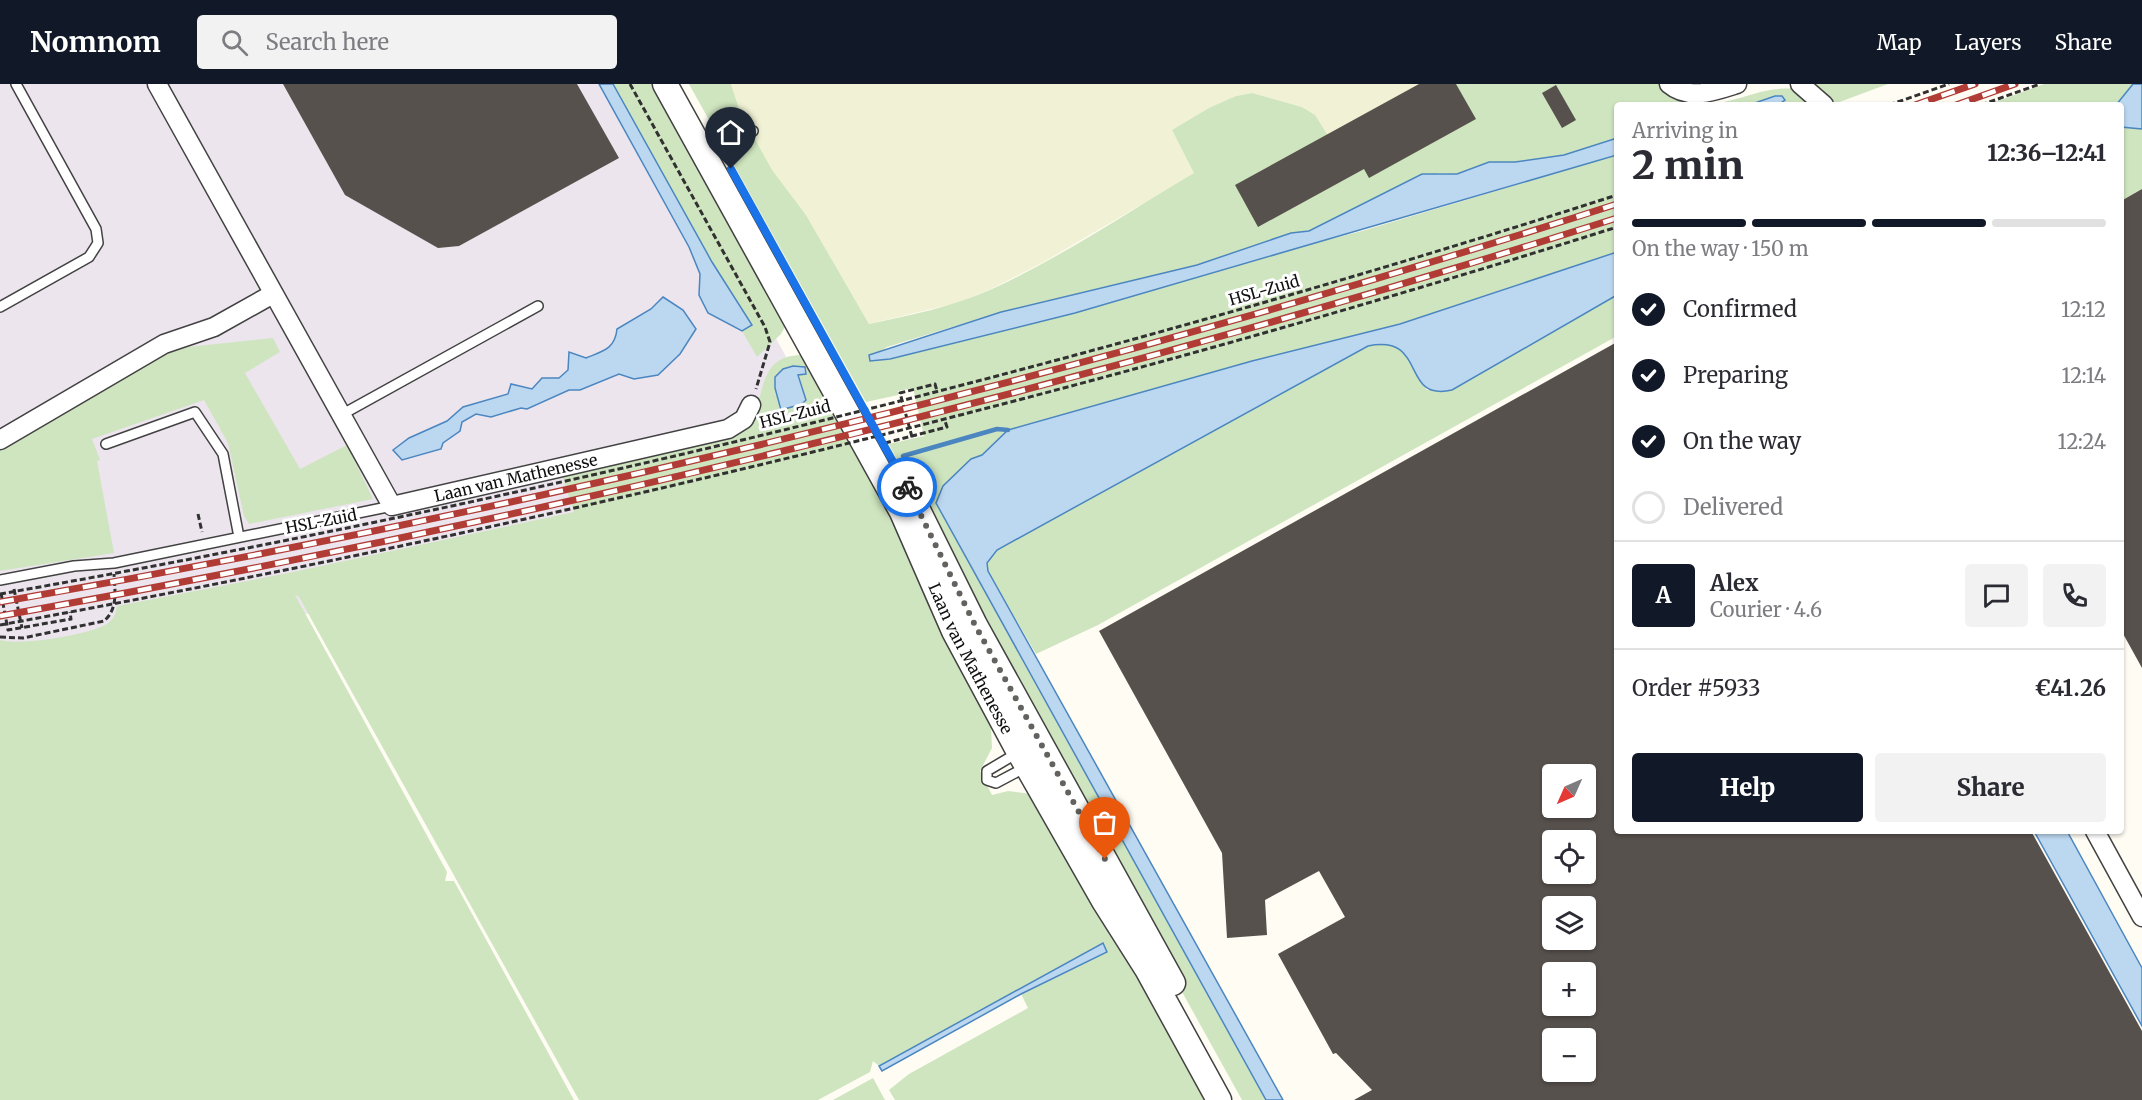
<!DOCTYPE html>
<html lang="en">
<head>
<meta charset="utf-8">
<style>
  :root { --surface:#fff; --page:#f2f2f3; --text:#2b2b33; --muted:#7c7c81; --line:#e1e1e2; --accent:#111827 }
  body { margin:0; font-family:Merriweather,serif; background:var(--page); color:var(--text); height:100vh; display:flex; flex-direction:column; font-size:22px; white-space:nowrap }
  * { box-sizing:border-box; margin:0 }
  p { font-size:20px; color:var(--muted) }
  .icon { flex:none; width:33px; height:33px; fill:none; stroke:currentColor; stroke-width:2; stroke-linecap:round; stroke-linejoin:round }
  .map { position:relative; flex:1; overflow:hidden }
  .details { position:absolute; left:1614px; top:18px; width:510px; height:732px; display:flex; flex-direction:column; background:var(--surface); border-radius:6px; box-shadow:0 2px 4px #0004 }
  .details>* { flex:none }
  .needle { width:39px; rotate:225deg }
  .tools { position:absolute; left:1542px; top:680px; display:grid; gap:12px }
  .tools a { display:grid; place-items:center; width:54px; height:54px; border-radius:6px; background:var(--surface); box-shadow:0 2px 4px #0004; font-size:30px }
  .pin { position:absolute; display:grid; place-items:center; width:51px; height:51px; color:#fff; margin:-62px -26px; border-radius:50% 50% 50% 0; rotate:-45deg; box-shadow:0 0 6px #0007 }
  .pin .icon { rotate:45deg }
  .courier { position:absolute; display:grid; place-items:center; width:60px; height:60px; margin:-30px; border:4px solid #1a73e8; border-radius:50%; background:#fff; color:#222; box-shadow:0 2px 8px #0007 }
  .overview em { font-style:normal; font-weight:800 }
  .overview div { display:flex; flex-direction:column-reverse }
  .overview { display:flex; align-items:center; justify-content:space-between; height:102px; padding:0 18px }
  h1 { font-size:39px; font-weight:800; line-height:45px }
  .bar { display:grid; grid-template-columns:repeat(4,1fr); gap:9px 6px; align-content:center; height:72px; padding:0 18px }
  .bar i { height:8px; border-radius:4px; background:var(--line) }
  .bar .on { background:var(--accent) }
  .bar p { grid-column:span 4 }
  .line { display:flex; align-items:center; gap:15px; padding:0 18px; border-top:2px solid var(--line) }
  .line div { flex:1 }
  .round { display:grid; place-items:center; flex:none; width:63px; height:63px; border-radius:6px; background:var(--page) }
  ol { padding:0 18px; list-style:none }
  li { display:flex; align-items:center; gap:18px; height:66px }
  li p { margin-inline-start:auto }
  li .icon { padding:6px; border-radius:50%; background:var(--accent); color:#fff; stroke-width:4 }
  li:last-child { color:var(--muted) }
  li i { width:33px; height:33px; border:3px solid var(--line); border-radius:50% }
  .cta { display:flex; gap:12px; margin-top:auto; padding:12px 18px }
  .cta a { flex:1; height:69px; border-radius:6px; background:var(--accent); color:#fff; font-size:24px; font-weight:800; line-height:69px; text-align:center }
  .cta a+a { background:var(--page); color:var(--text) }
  header { display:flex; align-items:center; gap:36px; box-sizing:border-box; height:84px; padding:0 30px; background:var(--accent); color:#fff }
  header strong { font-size:28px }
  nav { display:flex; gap:33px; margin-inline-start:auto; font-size:21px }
  .search { width:420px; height:54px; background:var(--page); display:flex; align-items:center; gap:15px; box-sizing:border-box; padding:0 21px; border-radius:6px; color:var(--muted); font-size:22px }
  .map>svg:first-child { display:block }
  .industrial { fill:#ece5ed }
  .farmland { fill:#f1f2d5 }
  .green { fill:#cfe5bf; fill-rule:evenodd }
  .water { fill:#bcd8f0; stroke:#4b86c0; stroke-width:1.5 }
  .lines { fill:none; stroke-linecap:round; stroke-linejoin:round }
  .stream { stroke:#4b86c0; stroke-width:4.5 }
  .building { fill:#57514d; fill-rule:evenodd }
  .service-casing { stroke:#424242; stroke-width:12 }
  .minor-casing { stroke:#424242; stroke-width:21 }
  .tertiary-casing { stroke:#424242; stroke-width:27 }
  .path { stroke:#313131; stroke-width:3; stroke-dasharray:6 3; stroke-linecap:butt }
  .service { stroke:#fff; stroke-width:9 }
  .minor { stroke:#fff; stroke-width:18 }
  .tertiary { stroke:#fff; stroke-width:24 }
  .rail-casing { stroke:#b13b35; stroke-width:7 }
  .rail { stroke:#fff; stroke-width:4.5; stroke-dasharray:14; stroke-linecap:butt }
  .path-bridge { stroke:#313131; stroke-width:3; stroke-dasharray:6 3; stroke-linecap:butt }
  .done { stroke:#63625f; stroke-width:6; stroke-dasharray:0 10.8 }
  .route { stroke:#1a73e8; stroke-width:8 }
  .labels { text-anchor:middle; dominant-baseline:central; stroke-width:6; stroke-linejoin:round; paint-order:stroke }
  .street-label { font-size:16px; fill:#0f0f0f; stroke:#fff }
</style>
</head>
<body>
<header>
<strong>Nomnom</strong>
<div class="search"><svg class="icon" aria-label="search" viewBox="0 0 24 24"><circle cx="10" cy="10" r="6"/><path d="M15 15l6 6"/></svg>Search here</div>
<nav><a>Map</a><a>Layers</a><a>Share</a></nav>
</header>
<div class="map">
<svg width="2142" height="1016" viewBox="0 0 2142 1016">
  <rect width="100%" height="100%" fill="#fefcf3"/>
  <path class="industrial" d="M0 0H637L861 410 0 596Z"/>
  <path class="farmland" d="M731 0H1456L1337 66 1314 31 1302 23 1252 9 1236 12 1172 46 1195 89 1042 179 991 205 961 218 869 240 806 131 772 87 740 28Z"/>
  <path class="green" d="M613 0H660L787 239 781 250 757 273 742 247 752 240 712 178Z
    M689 0H731L740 28 772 86 806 131 869 240C910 231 953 223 992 205 1062 173 1128 128 1194 89L1172 46 1209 24 1236 12 1252 9 1302 23 1315 31 1337 66 1456 0H1659C1704 46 1746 0 1794 5 1802 8 1809 16 1816 21H1778L1784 16 1780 13 1749 21H1617V54L1564 71 1515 78H1489L1457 90 1439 89 1309 147 1291 149 1197 181 1001 228 887 263 878 269 1362 147 1617 71V168L1400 240 1252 277 1008 346 982 371 971 375 943 402 936 419 1266 1016H1242L984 551 889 360 924 352 913 304 898 307V311L866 318Z
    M1815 0H1888L1834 20Z
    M2044 0H2133L2116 21H1987Z
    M2121 43 2142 45V105L2121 117Z
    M1617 211V252L1098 541 1036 570 988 487 987 479 997 466 1352 268C1410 244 1399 272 1427 306L1452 305Z
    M273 254 280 268 245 289 300 385 347 361 373 415 249 440 244 432 228 359 204 316 92 355 100 376 97 377 114 469 0 487V365L170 265Z
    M800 271 808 273 912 457 927 514 991 643 992 664 980 687 992 711 1008 707 1031 710 1213 1016H895L889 1006 909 990 1028 924 1021 910 1107 868 1103 859 879 982 873 977 870 988 818 1016H579L299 513 295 511 447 788 445 797H454L574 1016H0V556C21 562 86 551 105 541 113 537 116 530 117 522L288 489 574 428 562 391 755 329C765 300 763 273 800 271ZM784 285H797L806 316 795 322 775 293Z
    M873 994 885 1016H833Z"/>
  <path class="water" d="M599 0H613L712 178 752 241 742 247 708 229 699 211 700 190 689 163Z
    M2133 0H2142V45L2121 43V21H2116Z
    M1775 12H1782L1785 16 1778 21H1749Z
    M1617 54V71L1075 229 890 275 870 277 869 271 1001 228 1197 181 1291 149 1309 147 1422 90H1457L1489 78H1515L1564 71Z
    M1617 168V211L1452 306C1399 318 1429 250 1368 262L997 466 987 479 988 487 1283 1016H1266L936 419 943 402 971 375 982 371 1008 346 1252 277 1400 240Z
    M663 213 683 226 696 245 680 270 658 291 634 295 619 290 580 306H569L527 325 521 324 491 333 476 330 462 338 460 347 443 359 441 365 402 376 393 366 409 354 447 337 463 323 508 310 511 300 532 305 542 294H559L568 286 569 268 586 274C603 267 615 265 617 245L651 225Z
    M793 282 805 283 806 290 798 291 806 316 801 321 802 325 796 326 795 322 781 326 775 304V293L783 285Z
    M2034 747H2067L2142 884V942Z
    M1103 859 1107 868 1021 910 882 987 879 982Z"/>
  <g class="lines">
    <path class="stream" d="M903 372 997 345 1008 346"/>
  </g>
  <path class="building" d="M283 0H577L619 74 459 162 438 164 345 111Z
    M1419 0H1456L1476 35 1369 94 1364 85 1258 143 1235 101Z
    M1556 1 1576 36 1562 44 1542 9Z
    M2142 105V584L2121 546V117Z
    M1617 258V747H2031L2142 947V1016H1354L1372 1006 1336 969 1333 970 1278 870 1345 833 1319 787 1265 816 1267 851 1227 854 1222 769 1099 547ZM1552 690H1586V723H1552ZM1552 756H1586V789H1552ZM1552 822H1586V855H1552ZM1552 888H1586V921H1552ZM1552 954H1586V987H1552Z"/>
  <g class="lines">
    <defs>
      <path id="service" d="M706 73 753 47
        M0 223 89 173 98 159 96 145 16 0
        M341 331 538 222
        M106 360 195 328 223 370 239 453
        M0 496 74 482 114 479 392 422
        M1044 665 1028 682 996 699 987 696V687L1019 668Z"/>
      <g id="minor">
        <path id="s1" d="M157 0 392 422 728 345 744 335 751 321"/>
        <path d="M1669 0C1689 17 1715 7 1737 0"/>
        <path d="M1800 0 1824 21"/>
        <path d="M0 356 164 260 214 243 273 210"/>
        <path d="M2095 747 2142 833"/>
      </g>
      <g id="tertiary">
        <path id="s2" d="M665 0 902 428 954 547 1019 668 1104 817 1147 885 1219 1016"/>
        <path d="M908 406 975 541 1173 899"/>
      </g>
    </defs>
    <use href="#service" class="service-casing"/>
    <use href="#minor" class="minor-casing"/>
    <use href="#tertiary" class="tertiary-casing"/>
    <path class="path" d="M630 0 765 243 770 258 756 305
      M1889 21 1949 0
      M1981 21 2040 0
      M912 353 900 309 935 300 937 307
      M885 359 947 343 945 337
      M198 430 202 448
      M14 505 22 544
      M1 509 8 546 71 535 70 528
      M0 553 23 554 104 537C118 525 115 507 114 490"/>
    <use href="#service" class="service"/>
    <use href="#minor" class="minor"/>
    <use href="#tertiary" class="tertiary"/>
    <defs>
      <path id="rail" d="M1915 21 1975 0
        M1956 21 2015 0
        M0 518C547 423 1089 290 1617 120
        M0 532C548 434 1087 302 1617 134"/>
    </defs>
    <use href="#rail" class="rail-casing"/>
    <use href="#rail" class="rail"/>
    <path class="path-bridge" d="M0 510C547 414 1088 281 1617 111
      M0 541C547 441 1087 311 1617 143"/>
  </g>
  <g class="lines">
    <path class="done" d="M907 403 975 541 1105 775"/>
    <path class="route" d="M731 85 907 403"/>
  </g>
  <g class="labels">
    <g class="street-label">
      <text transform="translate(1264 206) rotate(-16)">HSL-Zuid</text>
      <text transform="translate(795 330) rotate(-14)">HSL-Zuid</text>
      <text stroke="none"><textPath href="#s1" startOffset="610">Laan van Mathenesse</textPath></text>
      <text transform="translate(321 437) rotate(-11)">HSL-Zuid</text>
      <text stroke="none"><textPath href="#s2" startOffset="651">Laan van Mathenesse</textPath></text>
    </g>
  </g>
</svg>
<div class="tools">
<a><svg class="needle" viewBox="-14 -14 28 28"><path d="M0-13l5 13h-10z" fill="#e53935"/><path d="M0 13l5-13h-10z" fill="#7c7c81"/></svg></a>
<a><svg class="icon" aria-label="locate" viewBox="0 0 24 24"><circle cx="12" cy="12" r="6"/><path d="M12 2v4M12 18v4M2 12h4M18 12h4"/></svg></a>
<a><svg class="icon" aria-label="layers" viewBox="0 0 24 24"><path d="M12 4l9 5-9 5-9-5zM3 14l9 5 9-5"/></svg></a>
<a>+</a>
<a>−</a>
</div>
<div class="pin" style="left:1105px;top:775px;background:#ea580c"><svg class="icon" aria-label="bag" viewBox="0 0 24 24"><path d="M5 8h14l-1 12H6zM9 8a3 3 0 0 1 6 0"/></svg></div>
<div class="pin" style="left:731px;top:85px;background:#1f2937"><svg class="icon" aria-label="home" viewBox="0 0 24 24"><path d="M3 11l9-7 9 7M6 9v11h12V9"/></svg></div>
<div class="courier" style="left:907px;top:403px"><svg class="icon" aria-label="bike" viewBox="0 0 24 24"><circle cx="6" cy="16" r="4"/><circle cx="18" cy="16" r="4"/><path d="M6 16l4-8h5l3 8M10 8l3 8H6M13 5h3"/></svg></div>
<section class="details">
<div class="overview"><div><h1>2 min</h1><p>Arriving in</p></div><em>12:36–12:41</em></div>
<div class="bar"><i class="on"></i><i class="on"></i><i class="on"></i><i></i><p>On the way · 150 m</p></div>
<ol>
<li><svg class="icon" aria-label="check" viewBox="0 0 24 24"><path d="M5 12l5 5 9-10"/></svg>Confirmed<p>12:12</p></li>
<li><svg class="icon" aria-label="check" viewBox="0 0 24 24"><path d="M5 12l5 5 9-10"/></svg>Preparing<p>12:14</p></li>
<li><svg class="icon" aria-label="check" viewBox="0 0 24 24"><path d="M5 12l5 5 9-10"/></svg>On the way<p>12:24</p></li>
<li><i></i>Delivered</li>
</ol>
<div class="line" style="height:108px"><b class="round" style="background:var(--accent);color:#fff">A</b><div><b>Alex</b><p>Courier · 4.6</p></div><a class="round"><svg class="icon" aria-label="chat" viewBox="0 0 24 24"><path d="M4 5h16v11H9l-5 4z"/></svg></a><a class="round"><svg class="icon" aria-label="phone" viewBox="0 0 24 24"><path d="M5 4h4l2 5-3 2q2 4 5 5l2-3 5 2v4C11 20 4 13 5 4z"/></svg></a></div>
<div class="line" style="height:78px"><div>Order #5933</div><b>€41.26</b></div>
<div class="cta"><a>Help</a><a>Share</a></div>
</section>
</div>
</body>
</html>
